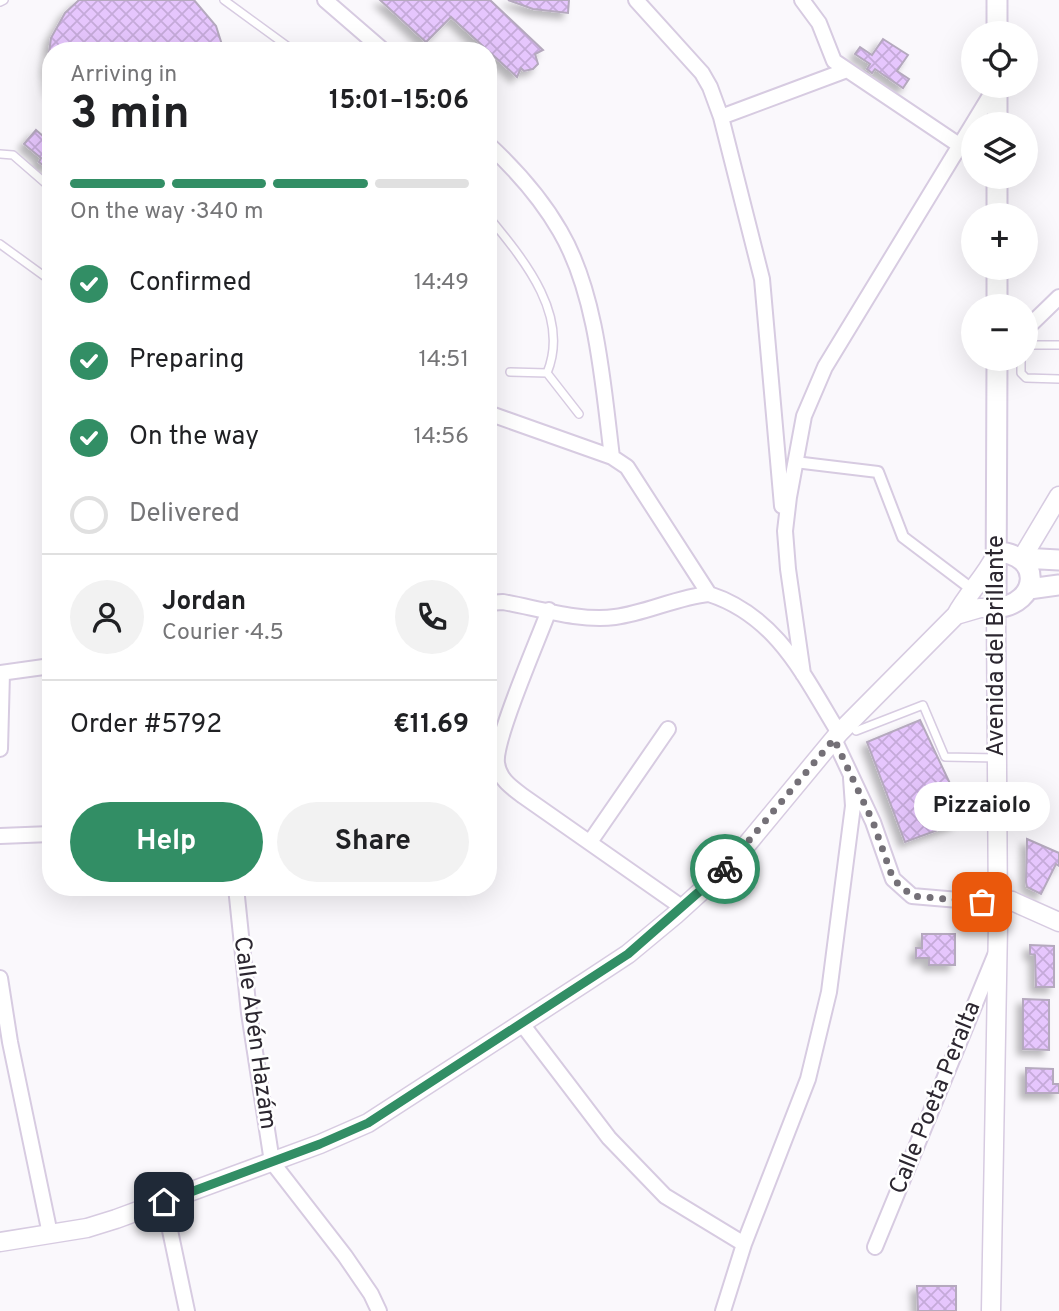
<!DOCTYPE html>
<html lang="en">
<head>
<meta charset="utf-8">
<style>
  :root { --surface:#fff; --page:#f2f2f2; --text:#202124; --muted:#757577; --line:#e0e0e0; --accent:#328e65 }
  body { margin:0; font-family:Overpass,sans-serif; background:var(--page); color:var(--text); height:100vh; display:flex; flex-direction:column; font-size:26px; white-space:nowrap }
  * { box-sizing:border-box; margin:0 }
  p { font-size:23px; color:var(--muted) }
  .icon { flex:none; width:38px; height:38px; fill:none; stroke:currentColor; stroke-width:2; stroke-linecap:round; stroke-linejoin:round }
  .map { position:relative; flex:1; overflow:hidden }
  .details { position:absolute; left:42px; top:42px; width:455px; height:854px; display:flex; flex-direction:column; background:var(--surface); border-radius:28px; box-shadow:0 7px 28px #0002 }
  .details>* { flex:none }
  .fabs { position:absolute; left:961px; top:21px; display:grid; gap:14px }
  .fabs a { display:grid; place-items:center; width:77px; height:77px; border-radius:50%; background:var(--surface); box-shadow:0 7px 28px #0002; font-size:35px }
  .pin { position:absolute; display:grid; place-items:center; width:60px; height:60px; color:#fff; margin:-30px; border-radius:14px; box-shadow:0 4px 10px #0006 }
  .courier { position:absolute; display:grid; place-items:center; width:70px; height:70px; margin:-35px; border:5px solid #328e65; border-radius:50%; background:#fff; color:#222; box-shadow:0 2px 9px #0007 }
  .bubble { position:absolute; height:49px; border-radius:24px; background:var(--surface); box-shadow:0 7px 28px #0002; font-size:23px; font-weight:700; line-height:49px; text-align:center }
  .summary em { font-style:normal; font-weight:700 }
  .summary div { display:flex; flex-direction:column-reverse }
  .summary { display:flex; align-items:center; justify-content:space-between; height:119px; padding:0 28px }
  h1 { font-size:46px; font-weight:700; line-height:52px }
  .bar { display:grid; grid-template-columns:repeat(4,1fr); gap:10px 7px; align-content:center; height:84px; padding:0 28px }
  .bar i { height:9px; border-radius:5px; background:var(--line) }
  .bar .active { background:var(--accent) }
  .bar p { grid-column:span 4 }
  .line { display:flex; align-items:center; gap:18px; padding:0 28px; border-top:2px solid var(--line) }
  .line div { flex:1 }
  .round { display:grid; place-items:center; flex:none; width:74px; height:74px; border-radius:37px; background:var(--page) }
  ol { padding:0 28px; list-style:none }
  li { display:flex; align-items:center; gap:21px; height:77px }
  li p { margin-inline-start:auto }
  li .icon { padding:7px; border-radius:50%; background:var(--accent); color:#fff; stroke-width:4 }
  li:last-child { color:var(--muted) }
  li i { width:38px; height:38px; border:4px solid var(--line); border-radius:50% }
  .action { display:flex; gap:14px; margin-top:auto; padding:14px 28px }
  .action a { flex:1; height:80px; border-radius:42px; background:var(--accent); color:#fff; font-size:28px; font-weight:700; line-height:80px; text-align:center }
  .action a+a { background:var(--page); color:var(--text) }
  .map>svg:first-child { display:block }
  .building { fill:url(#building-cross-hatch); stroke:#b5a9be; stroke-width:2; filter:url(#shadow) }
  .lines { fill:none; stroke-linecap:round; stroke-linejoin:round }
  .service-casing { stroke:#d7cbe1; stroke-width:10 }
  .pedestrian-casing { stroke:#d7cbe1; stroke-width:14 }
  .minor-casing { stroke:#d7cbe1; stroke-width:18 }
  .tertiary-casing { stroke:#d7cbe1; stroke-width:21 }
  .secondary-casing { stroke:#d7cbe1; stroke-width:23 }
  .service { stroke:#fff; stroke-width:7 }
  .pedestrian { stroke:#fff; stroke-width:10 }
  .minor { stroke:#fff; stroke-width:14 }
  .tertiary { stroke:#fff; stroke-width:18 }
  .secondary { stroke:#fff; stroke-width:19 }
  .done { stroke:#747077; stroke-width:7; stroke-dasharray:0 12.6 }
  .route { stroke:#328e65; stroke-width:9 }
  .labels { text-anchor:middle; dominant-baseline:central; stroke-width:5; stroke-linejoin:round; paint-order:stroke }
  .street-label { font-size:24px; fill:#2c2730; stroke:#fff }
</style>
</head>
<body>
<div class="map">
<svg width="1059" height="1311" viewBox="0 0 1059 1311">
  <defs>
    <pattern id="building-cross-hatch" width="8" height="8" patternUnits="userSpaceOnUse" patternTransform="scale(1.75)"><rect width="8" height="8" fill="#e6c6fd"/><path d="M0 0l8 8M0 8l8-8" fill="none" stroke="#c5aad9"/></pattern>
    <filter id="shadow"><feDropShadow dx="-5.5" dy="5.5" stdDeviation="3.5" flood-color="#0004"/></filter>
  </defs>
  <rect width="100%" height="100%" fill="#faf8fc"/>
  <path class="building" d="M79 0H194L216 26 224 51H51V92L47 67 51 38 65 13Z
    M380 0H490L543 50 535 54 538 64 533 69 524 71 521 68 517 77 451 17 426 42Z
    M508 0H569L568 13 533 9Z
    M883 39 908 55 897 71 909 79 903 88 875 69 872 73 867 69 870 64 855 54 860 47 872 55Z
    M36 130 51 143V167L48 165 45 167 39 162 41 158 24 144Z
    M920 720 954 792V818L957 823 905 842 867 742Z
    M1027 839 1059 853V866L1056 864 1041 894 1027 887 1026 882Z
    M922 934H955V965H929V958H916V948H922Z
    M1030 945 1054 946V987H1036L1035 955 1030 954Z
    M1023 999 1049 1000V1050L1023 1049Z
    M1026 1068 1053 1069V1084H1059V1093H1026Z
    M917 1286H956V1311H918Z"/>
  <g class="lines">
    <defs>
      <path id="service" d="M224 0 294 51
        M0 2 4 0
        M0 154 13 155 51 188
        M488 216C523 259 571 315 547 373
        M0 244 51 281
        M1026 345H1059
        M1021 359V373L1026 378 1059 379
        M510 372 547 373
        M547 373 579 414
        M849 723 856 731 923 705 945 757 997 758"/>
      <path id="pedestrian" d="M795 462 878 472 903 537 973 590"/>
      <path id="minor" d="M325 0 384 51
        M636 0 702 73 710 87 721 117 762 279 782 506
        M802 0 819 23 834 61 959 145
        M721 117 847 70
        M488 144C516 170 541 198 560 231 597 294 603 385 612 457
        M1026 329 1059 297
        M488 413 612 457 627 467 709 594C777 616 804 676 839 733
        M488 603 503 602C537 608 581 622 615 617 647 613 677 597 709 594
        M549 610C539 638 494 740 497 763 499 779 511 787 523 796L683 908
        M0 673 51 666
        M803 674 788 569 785 531 789 497 804 416 825 367 996 86
        M834 739 873 822 893 879 912 896 982 902 998 899
        M0 749 2 673
        M0 836 51 834
        M590 842 668 729
        M236 887 249 1013 272 1162 345 1256 371 1294 379 1311
        M0 978 10 1042 50 1234
        M522 1024 609 1138 665 1196 744 1244
        M164 1202 187 1311
        M875 1247 996 953
        M723 1311 744 1244 808 1079 829 992 853 806 851 778"/>
      <path id="tertiary" d="M1022 558 1059 496
        M956 615 980 608H996L998 925 991 1311
        M998 899 1012 901 1059 922
        M0 1242 87 1228 116 1219 320 1144 368 1123 587 981 628 954 675 915 729 866 839 733 956 615C968 593 985 577 996 555"/>
      <path id="secondary" d="M997 0V33
        M997 124V86
        M997 215V177
        M997 306V268
        M997 359 996 608C1040 604 1043 554 997 552
        M1022 558 1059 560
        M1029 589 1059 585"/>
    </defs>
    <use href="#service" class="service-casing"/>
    <use href="#pedestrian" class="pedestrian-casing"/>
    <use href="#minor" class="minor-casing"/>
    <use href="#tertiary" class="tertiary-casing"/>
    <use href="#secondary" class="secondary-casing"/>
    <use href="#service" class="service"/>
    <use href="#pedestrian" class="pedestrian"/>
    <use href="#minor" class="minor"/>
    <use href="#tertiary" class="tertiary"/>
    <use href="#secondary" class="secondary"/>
  </g>
  <g class="lines">
    <path class="done" d="M725 869 834 739 873 822 893 879 912 896 982 902"/>
    <path class="route" d="M164 1202 320 1144 368 1123 628 954 725 869"/>
  </g>
  <g class="labels">
    <g class="street-label">
      <text transform="translate(997 646) rotate(-90)">Avenida del Brillante</text>
      <text transform="translate(254 1033) rotate(82)">Calle Abén Hazám</text>
      <text transform="translate(936 1098) rotate(-68)">Calle Poeta Peralta</text>
    </g>
  </g>
</svg>
<div class="fabs">
<a><svg class="icon" aria-label="locate" viewBox="0 0 24 24"><circle cx="12" cy="12" r="6"/><path d="M12 2v4M12 18v4M2 12h4M18 12h4"/></svg></a>
<a><svg class="icon" aria-label="layers" viewBox="0 0 24 24"><path d="M12 4l9 5-9 5-9-5zM3 14l9 5 9-5"/></svg></a>
<a>+</a>
<a>−</a>
</div>
<div class="pin" style="left:982px;top:902px;background:#ea580c"><svg class="icon" aria-label="bag" viewBox="0 0 24 24"><path d="M5 8h14l-1 12H6zM9 8a3 3 0 0 1 6 0"/></svg></div>
<div class="pin" style="left:164px;top:1202px;background:#1f2937"><svg class="icon" aria-label="home" viewBox="0 0 24 24"><path d="M3 11l9-7 9 7M6 9v11h12V9"/></svg></div>
<div class="courier" style="left:725px;top:869px"><svg class="icon" aria-label="bike" viewBox="0 0 24 24"><circle cx="6" cy="16" r="4"/><circle cx="18" cy="16" r="4"/><path d="M6 16l4-8h5l3 8M10 8l3 8H6M13 5h3"/></svg></div>
<div class="bubble" style="left:914px;top:782px;width:136px">Pizzaiolo</div>
<section class="details">
<div class="summary"><div><h1>3 min</h1><p>Arriving in</p></div><em>15:01–15:06</em></div>
<div class="bar"><i class="active"></i><i class="active"></i><i class="active"></i><i></i><p>On the way · 340 m</p></div>
<ol>
<li><svg class="icon" aria-label="check" viewBox="0 0 24 24"><path d="M5 12l5 5 9-10"/></svg>Confirmed<p>14:49</p></li>
<li><svg class="icon" aria-label="check" viewBox="0 0 24 24"><path d="M5 12l5 5 9-10"/></svg>Preparing<p>14:51</p></li>
<li><svg class="icon" aria-label="check" viewBox="0 0 24 24"><path d="M5 12l5 5 9-10"/></svg>On the way<p>14:56</p></li>
<li><i></i>Delivered</li>
</ol>
<div class="line" style="height:126px"><a class="round"><svg class="icon" aria-label="person" viewBox="0 0 24 24"><circle cx="12" cy="8" r="4"/><path d="M4 21q1-7 8-7t8 7"/></svg></a><div><b>Jordan</b><p>Courier · 4.5</p></div><a class="round"><svg class="icon" aria-label="phone" viewBox="0 0 24 24"><path d="M5 4h4l2 5-3 2q2 4 5 5l2-3 5 2v4C11 20 4 13 5 4z"/></svg></a></div>
<div class="line" style="height:91px"><div>Order #5792</div><b>€11.69</b></div>
<div class="action"><a>Help</a><a>Share</a></div>
</section>
</div>
</body>
</html>
